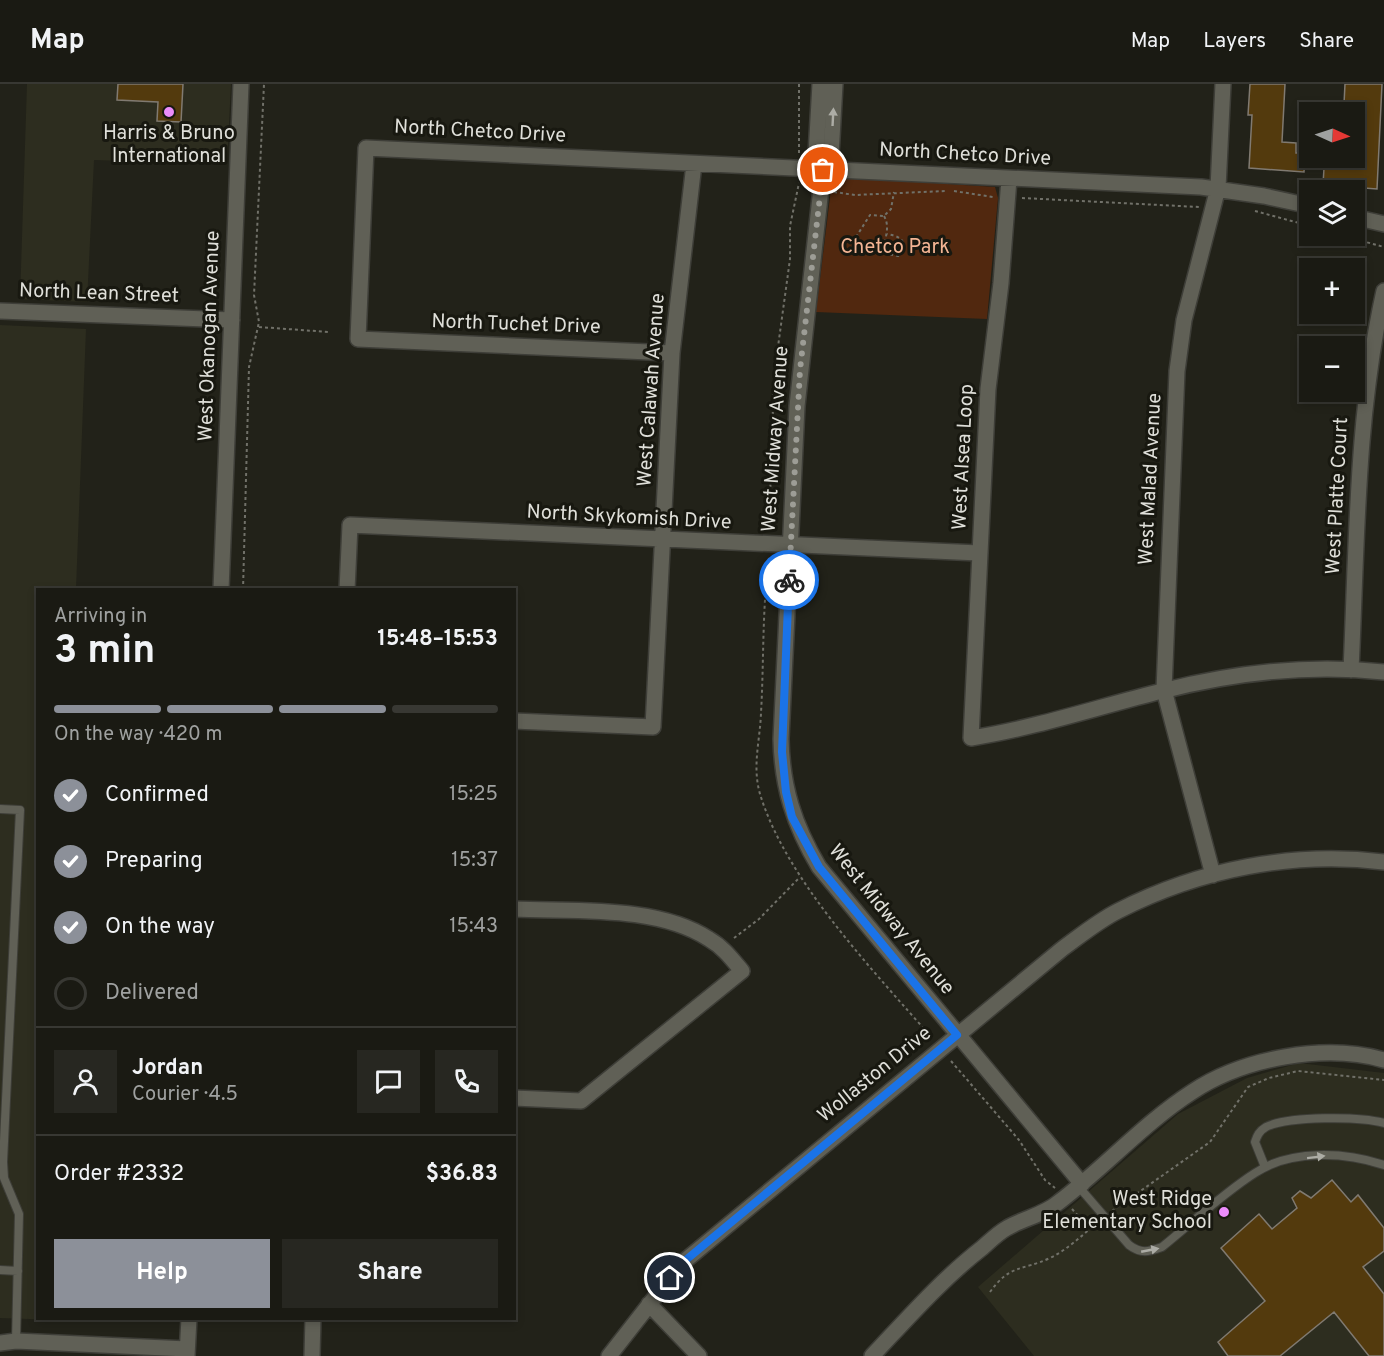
<!DOCTYPE html>
<html lang="en">
<head>
<meta charset="utf-8">
<style>
  :root { --surface:#1a1a13; --page:#272721; --text:#f1f3f6; --muted:#9fa1a0; --line:#383833; --accent:#8c9099 }
  body { margin:0; font-family:Overpass,sans-serif; background:var(--page); color:var(--text); height:100vh; display:flex; flex-direction:column; font-size:22px; white-space:nowrap }
  * { box-sizing:border-box; margin:0 }
  p { font-size:20px; color:var(--muted) }
  .icon { flex:none; width:33px; height:33px; fill:none; stroke:currentColor; stroke-width:2; stroke-linecap:round; stroke-linejoin:round }
  .map { position:relative; flex:1; overflow:hidden }
  .drawer { position:absolute; left:36px; top:504px; width:480px; height:732px; display:flex; flex-direction:column; background:var(--surface); border-radius:0px; box-shadow:0 3px 9px #0003,0 0 0 2px var(--line) }
  .drawer>* { flex:none }
  .needle { width:39px; rotate:93deg }
  .buttons { position:absolute; left:1299px; top:18px; display:grid; gap:12px }
  .buttons a { display:grid; place-items:center; width:66px; height:66px; border-radius:0px; background:var(--surface); box-shadow:0 3px 9px #0003,0 0 0 2px var(--line); font-size:30px }
  .pin { position:absolute; display:grid; place-items:center; width:51px; height:51px; color:#fff; margin:-26px; border:3px solid #fff; border-radius:50%; box-shadow:0 2px 6px #0007 }
  .courier { position:absolute; display:grid; place-items:center; width:60px; height:60px; margin:-30px; border:4px solid #1a73e8; border-radius:50%; background:#fff; color:#222; box-shadow:0 2px 8px #0007 }
  .summary em { font-style:normal; font-weight:700 }
  .summary div { display:flex; flex-direction:column-reverse }
  .summary { display:flex; align-items:center; justify-content:space-between; height:102px; padding:0 18px }
  h1 { font-size:39px; font-weight:700; line-height:45px }
  .bar { display:grid; grid-template-columns:repeat(4,1fr); gap:9px 6px; align-content:center; height:72px; padding:0 18px }
  .bar i { height:8px; border-radius:4px; background:var(--line) }
  .bar .on { background:var(--accent) }
  .bar p { grid-column:span 4 }
  .line { display:flex; align-items:center; gap:15px; padding:0 18px; border-top:2px solid var(--line) }
  .line div { flex:1 }
  .round { display:grid; place-items:center; flex:none; width:63px; height:63px; border-radius:0px; background:var(--page) }
  ol { padding:0 18px; list-style:none }
  li { display:flex; align-items:center; gap:18px; height:66px }
  li p { margin-inline-start:auto }
  li .icon { padding:6px; border-radius:50%; background:var(--accent); color:#fff; stroke-width:4 }
  li:last-child { color:var(--muted) }
  li i { width:33px; height:33px; border:3px solid var(--line); border-radius:50% }
  .button { display:flex; gap:12px; margin-top:auto; padding:12px 18px }
  .button a { flex:1; height:69px; border-radius:0px; background:var(--accent); color:#fff; font-size:24px; font-weight:700; line-height:69px; text-align:center }
  .button a+a { background:var(--page); color:var(--text) }
  header { display:flex; align-items:center; gap:36px; box-sizing:border-box; height:84px; padding:0 30px; background:var(--surface); border-bottom:2px solid var(--line) }
  header strong { font-size:28px }
  nav { display:flex; gap:33px; margin-inline-start:auto; font-size:21px }
  .map>svg:first-child { display:block }
  .built { fill:#2d2d1f }
  .green { fill:#51280f }
  .building { fill:#533a0d; stroke:#807a71; stroke-width:1.5 }
  .lines { fill:none; stroke-linecap:round; stroke-linejoin:round }
  .lane-casing { stroke:#3e3e38; stroke-width:10 }
  .street-casing { stroke:#3e3e38; stroke-width:18 }
  .path { stroke:#717169; stroke-width:2; stroke-dasharray:3 3; stroke-linecap:butt }
  .lane { stroke:#606056; stroke-width:8 }
  .street { stroke:#606056; stroke-width:15 }
  .oneway { fill:#acaca5 }
  .done { stroke:#9d9d96; stroke-width:6; stroke-dasharray:0 10.8 }
  .route { stroke:#1a73e8; stroke-width:8 }
  .poi-dot { fill:#ec8cfb; stroke:#181810; stroke-width:2 }
  .labels { text-anchor:middle; dominant-baseline:central; stroke-width:6; stroke-linejoin:round; paint-order:stroke }
  .street-label { font-size:20px; fill:#dfdfd9; stroke:#181810 }
  .poi-label { font-size:20px; fill:#dfdfd9; stroke:#181810 }
  .park-label { font-size:20px; fill:#f4b594; stroke:#181810 }
</style>
</head>
<body>
<header>
<strong>Map</strong>
<nav><a>Map</a><a>Layers</a><a>Share</a></nav>
</header>
<div class="map">
<svg width="1384" height="1272" viewBox="0 0 1384 1272">
  <rect width="100%" height="100%" fill="#222219"/>
  <path class="built" d="M27 0H231L227 80 94 76 87 218 20 215Z
    M0 241 86 245 76 505 38 506V1234L58 1236 0 1234Z
    M1299 979 1384 989V1272H1034L978 1203 1178 1030 1247 994Z"/>
  <path class="green" d="M853 94 995 103 998 114 987 235 816 228 831 105 842 95Z"/>
  <path class="building" d="M118 0H183L181 38 157 37 158 18 117 16Z
    M1250 0H1285L1282 58 1296 59V69H1305L1304 88 1249 84 1252 31H1248Z
    M1345 0H1382L1377 105 1323 101 1324 84H1333L1334 74H1354V20H1344Z
    M1332 1096 1351 1118 1358 1111 1384 1144V1167L1363 1183 1384 1210V1272H1369L1334 1228 1280 1272H1228L1218 1258 1265 1217 1221 1164 1259 1130 1272 1145 1297 1124 1292 1114 1300 1107 1311 1114Z"/>
  <g class="lines">
    <defs>
      <path id="lane" d="M0 725 20 726 3 1078 4 1094 19 1130 16 1257
        M1265 1083 1255 1058C1257 1052 1259 1047 1266 1043 1288 1032 1360 1032 1384 1039
        M1079 1103 1129 1161C1141 1170 1148 1168 1162 1163 1192 1139 1222 1110 1255 1089 1291 1065 1345 1068 1384 1081
        M0 1186 18 1187"/>
      <path id="street" d="M820 0 816 70 823 86 831 72 835 0
        M823 86 797 322 781 655C782 703 794 741 819 783L1082 1100
        M1009 95 1001 199 988 305 971 654C1035 644 1098 623 1162 607 1233 589 1311 580 1384 588
        M1354 133 1384 140
        M0 227 232 236
        M672 269 358 255 366 64 1201 103 1264 112 1310 122
        M221 506 241 0
        M347 506 350 441 979 469
        M1351 586C1357 459 1356 331 1384 207
        M514 637 653 643 672 269 694 80
        M1213 791 1164 606 1177 287 1184 236 1218 104 1223 0
        M514 825C575 828 657 821 709 855 723 863 732 875 742 887L581 1017 514 1014
        M649 1220 699 1272
        M0 1259 16 1257 187 1265
        M187 1272 189 1234
        M312 1272 313 1234
        M609 1272 681 1180 1062 865C1080 852 1098 837 1118 827 1200 785 1293 767 1384 778
        M872 1272C907 1235 941 1196 982 1164 990 1157 998 1149 1007 1144 1024 1134 1044 1131 1059 1118 1105 1083 1144 1039 1192 1008 1243 974 1325 959 1384 976"/>
    </defs>
    <use href="#lane" class="lane-casing"/>
    <use href="#street" class="street-casing"/>
    <path class="path" d="M799 69V0
      M954 107 993 113
      M834 108 855 111 945 107
      M1022 114 1199 123
      M1255 127 1310 142
      M884 132C892 146 881 156 887 170L898 172 904 165C904 153 896 152 887 150
      M1344 152 1384 163
      M856 153 870 131 884 132 891 125 894 108
      M259 243 329 248
      M769 445 774 292 790 175V142L799 99
      M769 474C762 525 764 577 761 629 760 657 752 682 760 710 786 796 873 886 932 954
      M243 506 249 283 259 238 254 211 264 0
      M734 854 759 835 800 793
      M951 977 1019 1056 1045 1096 1055 1104
      M1072 1125 1090 1145
      M1112 1127 1210 1058 1248 1003 1269 994 1298 987 1384 996
      M990 1208C1010 1180 1022 1187 1050 1174 1067 1166 1081 1152 1096 1140"/>
    <use href="#lane" class="lane"/>
    <use href="#street" class="street"/>
  </g>
  <defs><path id="oneway-solid" d="M-6-.8H1V-3.2L6.5 0L1 3.2V.8H-6Z" transform="scale(1.5)"/></defs>
  <g class="oneway">
    <use href="#oneway-solid" transform="translate(833 33) rotate(-87)"/>
    <use href="#oneway-solid" transform="translate(1316 1073) rotate(-7)"/>
    <use href="#oneway-solid" transform="translate(1150 1166) rotate(-11)"/>
  </g>
  <g class="lines">
    <path class="done" d="M789 496 800 286 823 86"/>
    <path class="route" d="M670 1194 681 1180 957 951 819 783 792 733 786 708 782 668 789 496"/>
  </g>
  <g class="poi-dot">
    <circle cx="169" cy="28" r="6"/>
    <circle cx="1224" cy="1128" r="6"/>
  </g>
  <g class="labels">
    <g class="street-label">
      <text transform="translate(480 48) rotate(3)">North Chetco Drive</text>
      <text transform="translate(965 71) rotate(3)">North Chetco Drive</text>
      <text transform="translate(99 210) rotate(2)">North Lean Street</text>
      <text transform="translate(516 241) rotate(2)">North Tuchet Drive</text>
      <text transform="translate(210 252) rotate(-88)">West Okanogan Avenue</text>
      <text transform="translate(652 306) rotate(-86)">West Calawah Avenue</text>
      <text transform="translate(776 355) rotate(-86)">West Midway Avenue</text>
      <text transform="translate(964 373) rotate(-87)">West Alsea Loop</text>
      <text transform="translate(1151 395) rotate(-87)">West Malad Avenue</text>
      <text transform="translate(1338 412) rotate(-87)">West Platte Court</text>
      <text transform="translate(629 434) rotate(3)">North Skykomish Drive</text>
      <text transform="translate(891 836) rotate(51)">West Midway Avenue</text>
      <text transform="translate(875 991) rotate(-39)">Wollaston Drive</text>
    </g>
    <g class="poi-label">
      <text x="169" y="50">Harris &amp; Bruno<tspan x="169" dy="23">International</tspan></text>
      <text x="1212" y="1116" text-anchor="end">West Ridge<tspan x="1212" dy="23">Elementary School</tspan></text>
    </g>
    <g class="park-label">
      <text x="895" y="164">Chetco Park</text>
    </g>
  </g>
</svg>
<div class="buttons">
<a><svg class="needle" viewBox="-14 -14 28 28"><path d="M0-13l5 13h-10z" fill="#e53935"/><path d="M0 13l5-13h-10z" fill="#9fa1a0"/></svg></a>
<a><svg class="icon" aria-label="layers" viewBox="0 0 24 24"><path d="M12 4l9 5-9 5-9-5zM3 14l9 5 9-5"/></svg></a>
<a>+</a>
<a>−</a>
</div>
<div class="pin" style="left:823px;top:86px;background:#ea580c"><svg class="icon" aria-label="bag" viewBox="0 0 24 24"><path d="M5 8h14l-1 12H6zM9 8a3 3 0 0 1 6 0"/></svg></div>
<div class="pin" style="left:670px;top:1194px;background:#1f2937"><svg class="icon" aria-label="home" viewBox="0 0 24 24"><path d="M3 11l9-7 9 7M6 9v11h12V9"/></svg></div>
<div class="courier" style="left:789px;top:496px"><svg class="icon" aria-label="bike" viewBox="0 0 24 24"><circle cx="6" cy="16" r="4"/><circle cx="18" cy="16" r="4"/><path d="M6 16l4-8h5l3 8M10 8l3 8H6M13 5h3"/></svg></div>
<section class="drawer">
<div class="summary"><div><h1>3 min</h1><p>Arriving in</p></div><em>15:48–15:53</em></div>
<div class="bar"><i class="on"></i><i class="on"></i><i class="on"></i><i></i><p>On the way · 420 m</p></div>
<ol>
<li><svg class="icon" aria-label="check" viewBox="0 0 24 24"><path d="M5 12l5 5 9-10"/></svg>Confirmed<p>15:25</p></li>
<li><svg class="icon" aria-label="check" viewBox="0 0 24 24"><path d="M5 12l5 5 9-10"/></svg>Preparing<p>15:37</p></li>
<li><svg class="icon" aria-label="check" viewBox="0 0 24 24"><path d="M5 12l5 5 9-10"/></svg>On the way<p>15:43</p></li>
<li><i></i>Delivered</li>
</ol>
<div class="line" style="height:108px"><a class="round"><svg class="icon" aria-label="person" viewBox="0 0 24 24"><circle cx="12" cy="8" r="4"/><path d="M4 21q1-7 8-7t8 7"/></svg></a><div><b>Jordan</b><p>Courier · 4.5</p></div><a class="round"><svg class="icon" aria-label="chat" viewBox="0 0 24 24"><path d="M4 5h16v11H9l-5 4z"/></svg></a><a class="round"><svg class="icon" aria-label="phone" viewBox="0 0 24 24"><path d="M5 4h4l2 5-3 2q2 4 5 5l2-3 5 2v4C11 20 4 13 5 4z"/></svg></a></div>
<div class="line" style="height:78px"><div>Order #2332</div><b>$36.83</b></div>
<div class="button"><a>Help</a><a>Share</a></div>
</section>
</div>
</body>
</html>
